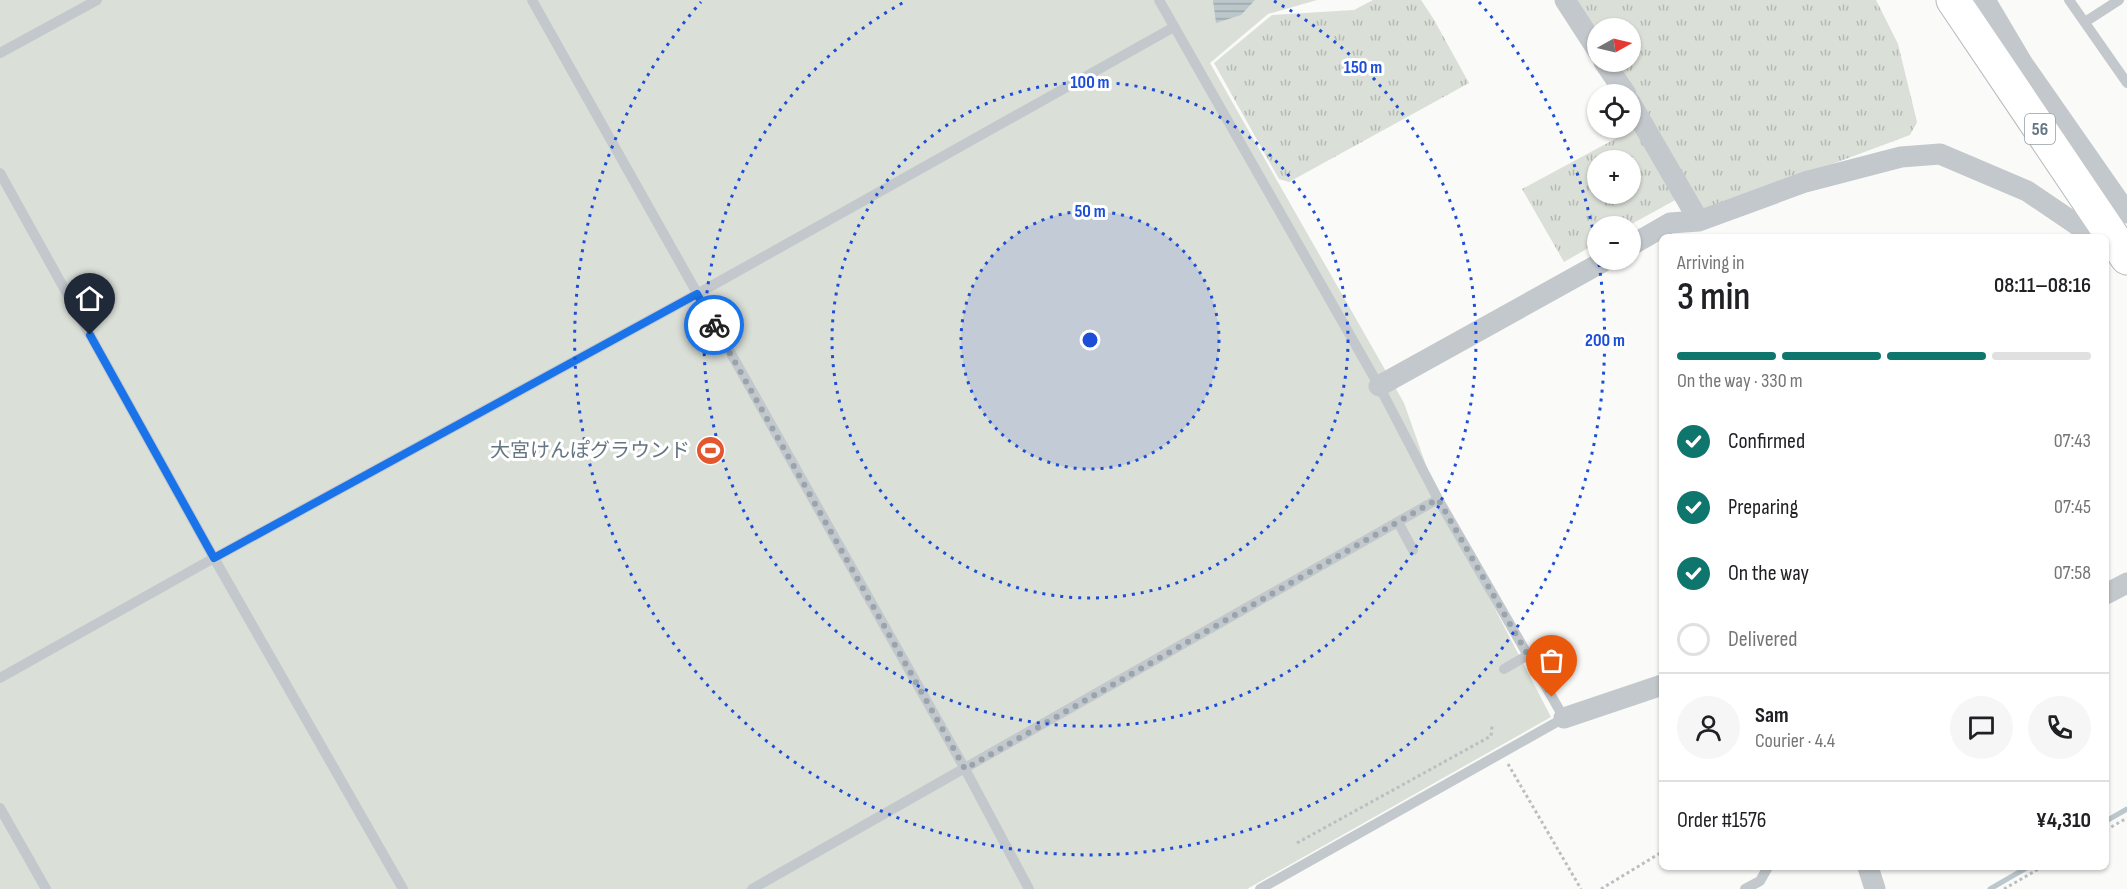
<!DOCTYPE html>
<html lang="en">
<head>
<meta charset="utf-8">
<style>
  :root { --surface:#fff; --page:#f6f6f6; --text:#202124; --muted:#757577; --line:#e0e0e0; --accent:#0f766e }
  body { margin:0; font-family:"Sofia Sans Condensed","Noto Sans JP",sans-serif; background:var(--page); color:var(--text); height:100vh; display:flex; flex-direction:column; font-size:22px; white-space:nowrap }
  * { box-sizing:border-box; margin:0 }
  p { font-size:20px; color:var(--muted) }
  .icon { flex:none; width:33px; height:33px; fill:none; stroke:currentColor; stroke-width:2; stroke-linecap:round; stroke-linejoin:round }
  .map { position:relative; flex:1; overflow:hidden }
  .drawer { position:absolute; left:1659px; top:234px; width:450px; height:636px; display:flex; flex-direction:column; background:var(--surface); border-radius:9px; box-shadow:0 2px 4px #0004 }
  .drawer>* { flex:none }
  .needle { width:39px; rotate:82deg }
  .buttons { position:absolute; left:1587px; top:18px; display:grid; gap:12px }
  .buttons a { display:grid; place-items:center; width:54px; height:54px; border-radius:50%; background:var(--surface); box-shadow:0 2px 4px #0004; font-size:30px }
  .pin { position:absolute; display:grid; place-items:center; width:51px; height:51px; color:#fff; margin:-62px -26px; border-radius:50% 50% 50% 0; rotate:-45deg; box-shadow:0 0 6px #0007 }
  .pin .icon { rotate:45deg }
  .courier { position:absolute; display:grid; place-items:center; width:60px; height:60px; margin:-30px; border:4px solid #1a73e8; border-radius:50%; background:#fff; color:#222; box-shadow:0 2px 8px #0007 }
  .overview em { font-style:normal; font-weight:600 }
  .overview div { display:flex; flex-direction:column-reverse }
  .overview { display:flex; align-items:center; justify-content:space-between; height:102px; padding:0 18px }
  h1 { font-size:39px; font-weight:600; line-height:45px }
  .bar { display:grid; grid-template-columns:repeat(4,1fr); gap:9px 6px; align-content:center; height:72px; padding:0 18px }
  .bar i { height:8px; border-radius:4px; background:var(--line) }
  .bar .on { background:var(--accent) }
  .bar p { grid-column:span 4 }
  .line { display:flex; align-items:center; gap:15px; padding:0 18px; border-top:2px solid var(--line) }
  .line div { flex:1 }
  .round { display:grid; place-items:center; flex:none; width:63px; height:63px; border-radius:32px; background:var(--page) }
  ol { padding:0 18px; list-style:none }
  li { display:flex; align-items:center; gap:18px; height:66px }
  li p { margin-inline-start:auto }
  li .icon { padding:6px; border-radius:50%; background:var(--accent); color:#fff; stroke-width:4 }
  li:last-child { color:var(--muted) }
  li i { width:33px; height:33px; border:3px solid var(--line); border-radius:50% }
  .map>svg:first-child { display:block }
  .grass { fill:url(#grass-tufts); fill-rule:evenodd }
  .garden { fill:#dadfd7 }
  .water { fill:url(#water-rules) }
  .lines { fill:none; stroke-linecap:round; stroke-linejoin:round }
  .stream { stroke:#bbc7cb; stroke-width:5 }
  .primary-casing { stroke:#b5babe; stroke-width:35 }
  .path { stroke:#bbbfc2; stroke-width:3; stroke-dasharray:3 3; stroke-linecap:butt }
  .lane { stroke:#c3c8cc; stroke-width:10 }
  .street { stroke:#c3c8cc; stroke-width:21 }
  .primary { stroke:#fff; stroke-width:33 }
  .done { stroke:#99a4ac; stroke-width:6; stroke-dasharray:0 10.8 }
  .route { stroke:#1a73e8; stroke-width:8 }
  .ring { fill:none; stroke:#1d4ed8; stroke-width:3; stroke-dasharray:3 6 }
  .labels { text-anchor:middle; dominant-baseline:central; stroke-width:6; stroke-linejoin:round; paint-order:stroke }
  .shield { fill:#fff; stroke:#939fa8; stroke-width:1.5 }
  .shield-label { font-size:18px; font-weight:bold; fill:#657683 }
  .poi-label { font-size:20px; fill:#657683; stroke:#fff; text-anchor:end }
  .centre { fill:#1d4ed8; stroke:#fff; stroke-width:3 }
  .ring-label { font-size:18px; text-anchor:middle; font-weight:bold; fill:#1d4ed8; stroke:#fff; stroke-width:6; stroke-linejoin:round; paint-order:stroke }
</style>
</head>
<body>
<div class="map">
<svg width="2127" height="889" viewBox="0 0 2127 889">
  <defs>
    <pattern id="grass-tufts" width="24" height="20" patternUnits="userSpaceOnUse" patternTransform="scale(1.5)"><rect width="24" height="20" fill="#dadfd7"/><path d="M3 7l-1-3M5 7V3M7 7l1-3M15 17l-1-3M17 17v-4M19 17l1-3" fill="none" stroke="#b4b9b4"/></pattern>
    <pattern id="water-rules" width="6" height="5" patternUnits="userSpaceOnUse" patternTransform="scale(1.5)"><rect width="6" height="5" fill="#bbc7cb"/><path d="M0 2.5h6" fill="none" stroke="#9ca6aa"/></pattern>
  </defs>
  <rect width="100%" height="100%" fill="#fafaf8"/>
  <path class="grass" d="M1373 0H1421L1433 18 1469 83 1289 182 1279 179 1214 63 1272 15 1354 10Z
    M1571 0H1876L1898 44 1917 122 1910 135 1704 212 1610 62H1630V28H1598L1597 42Z
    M1639 126 1679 198 1628 226H1598L1597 243 1564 262 1522 189ZM1598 160H1630V194H1598Z"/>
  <path class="garden" d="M0 0H1317L1268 14 1210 63 1404 403 1438 499 1551 717 1247 889H0Z"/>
  <path class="water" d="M1213 0H1255L1241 15 1216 23Z"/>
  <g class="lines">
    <path class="stream" d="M2106 821 2127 809
      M1990 889 2028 867"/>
    <defs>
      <path id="primary" d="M1953 0 2127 258"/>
    </defs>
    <use href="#primary" class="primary-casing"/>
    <path class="path" d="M1508 764 1581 889
      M2106 830 2127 818
      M1297 843 1491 736 1492 726
      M1601 889 1662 852
      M2004 889 2042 867"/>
    <path class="lane" d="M532 0 965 769 1029 889
      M1159 0 1379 386 1438 499 1564 718 1260 889
      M2069 0 2127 83
      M2085 22 2119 0
      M0 53 97 0
      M0 173 214 558 403 889
      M1398 522 1413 550
      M1504 669 1528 655
      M0 678 214 558 697 294 1174 27
      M0 808 46 889
      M752 889 1438 499
      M1745 889 1760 881 1768 867"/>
    <path class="street" d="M1565 0 1598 51
      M1985 0 2023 64 2127 213
      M1604 62 1626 94
      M1630 102 1699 221
      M1630 246 1670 223 1699 221 1805 182 1901 157 1940 154 2027 191 2095 237
      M1379 386 1606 260
      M2106 594 2127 583
      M1564 718 1662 685
      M1868 867 1875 889"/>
    <use href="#primary" class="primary"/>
  </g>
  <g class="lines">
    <path class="done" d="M714 325 965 769 1438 499 1552 697"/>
    <path class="route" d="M90 335 214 558 697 294 714 325"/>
  </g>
  <circle cx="1090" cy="340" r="129" fill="#1d4ed8" fill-opacity=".12"/>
  <g class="ring">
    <circle cx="1090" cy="340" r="129"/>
    <circle cx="1090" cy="340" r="258"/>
    <path d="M1274 1A386 386 0 1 1 906 1"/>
    <path d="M1479 2A515 515 0 0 1 1597 251M1599 264A515 515 0 1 1 701 2"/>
  </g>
  <defs>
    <symbol id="stadium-disc" viewBox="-11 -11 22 22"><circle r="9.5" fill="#e4572e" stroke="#fff"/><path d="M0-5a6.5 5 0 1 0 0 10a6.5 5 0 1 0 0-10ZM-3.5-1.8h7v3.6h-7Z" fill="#fff"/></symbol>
  </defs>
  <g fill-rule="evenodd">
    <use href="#stadium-disc" x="694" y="434" width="33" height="33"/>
  </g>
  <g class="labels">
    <rect class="shield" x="2025" y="114" width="30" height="30" rx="4.5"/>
    <g class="shield-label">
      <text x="2040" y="129">56</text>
    </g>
    <g class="poi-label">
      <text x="690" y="451">大宮けんぽグラウンド</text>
    </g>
  </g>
  <circle cx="1090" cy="340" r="9" class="centre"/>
  <g class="ring-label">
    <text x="1363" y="73">150 m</text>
    <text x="1090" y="88">100 m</text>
    <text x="1090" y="217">50 m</text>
    <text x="1605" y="346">200 m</text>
  </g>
</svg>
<div class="buttons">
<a><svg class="needle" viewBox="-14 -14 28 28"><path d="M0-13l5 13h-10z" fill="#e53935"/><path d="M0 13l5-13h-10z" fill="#757577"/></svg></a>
<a><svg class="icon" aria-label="locate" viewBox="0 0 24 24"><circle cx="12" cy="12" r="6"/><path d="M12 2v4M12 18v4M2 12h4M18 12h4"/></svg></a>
<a>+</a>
<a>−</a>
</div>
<div class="pin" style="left:1552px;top:697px;background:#ea580c"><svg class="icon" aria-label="bag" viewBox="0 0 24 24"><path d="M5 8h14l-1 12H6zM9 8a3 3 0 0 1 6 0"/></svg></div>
<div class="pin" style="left:90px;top:335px;background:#1f2937"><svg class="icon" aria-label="home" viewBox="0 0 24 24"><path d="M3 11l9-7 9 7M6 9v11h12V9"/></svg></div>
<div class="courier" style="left:714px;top:325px"><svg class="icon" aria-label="bike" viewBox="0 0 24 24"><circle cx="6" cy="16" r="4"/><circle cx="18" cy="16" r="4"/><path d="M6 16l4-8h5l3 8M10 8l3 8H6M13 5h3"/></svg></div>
<section class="drawer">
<div class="overview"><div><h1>3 min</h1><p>Arriving in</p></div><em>08:11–08:16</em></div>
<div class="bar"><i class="on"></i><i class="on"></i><i class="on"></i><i></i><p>On the way · 330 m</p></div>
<ol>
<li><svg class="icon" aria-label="check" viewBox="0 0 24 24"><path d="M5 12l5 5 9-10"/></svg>Confirmed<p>07:43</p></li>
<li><svg class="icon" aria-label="check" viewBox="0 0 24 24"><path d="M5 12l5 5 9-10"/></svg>Preparing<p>07:45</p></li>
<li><svg class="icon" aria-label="check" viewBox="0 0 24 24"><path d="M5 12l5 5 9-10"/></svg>On the way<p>07:58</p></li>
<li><i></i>Delivered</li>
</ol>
<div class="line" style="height:108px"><a class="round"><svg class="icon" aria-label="person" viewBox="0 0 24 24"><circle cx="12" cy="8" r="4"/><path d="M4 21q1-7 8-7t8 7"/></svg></a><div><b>Sam</b><p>Courier · 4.4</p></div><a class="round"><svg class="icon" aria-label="chat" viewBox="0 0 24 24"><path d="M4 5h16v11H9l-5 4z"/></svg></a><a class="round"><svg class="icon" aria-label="phone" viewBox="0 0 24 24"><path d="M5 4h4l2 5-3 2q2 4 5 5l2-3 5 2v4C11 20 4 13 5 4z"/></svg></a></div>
<div class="line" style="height:78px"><div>Order #1576</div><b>¥4,310</b></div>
</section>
</div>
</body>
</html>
